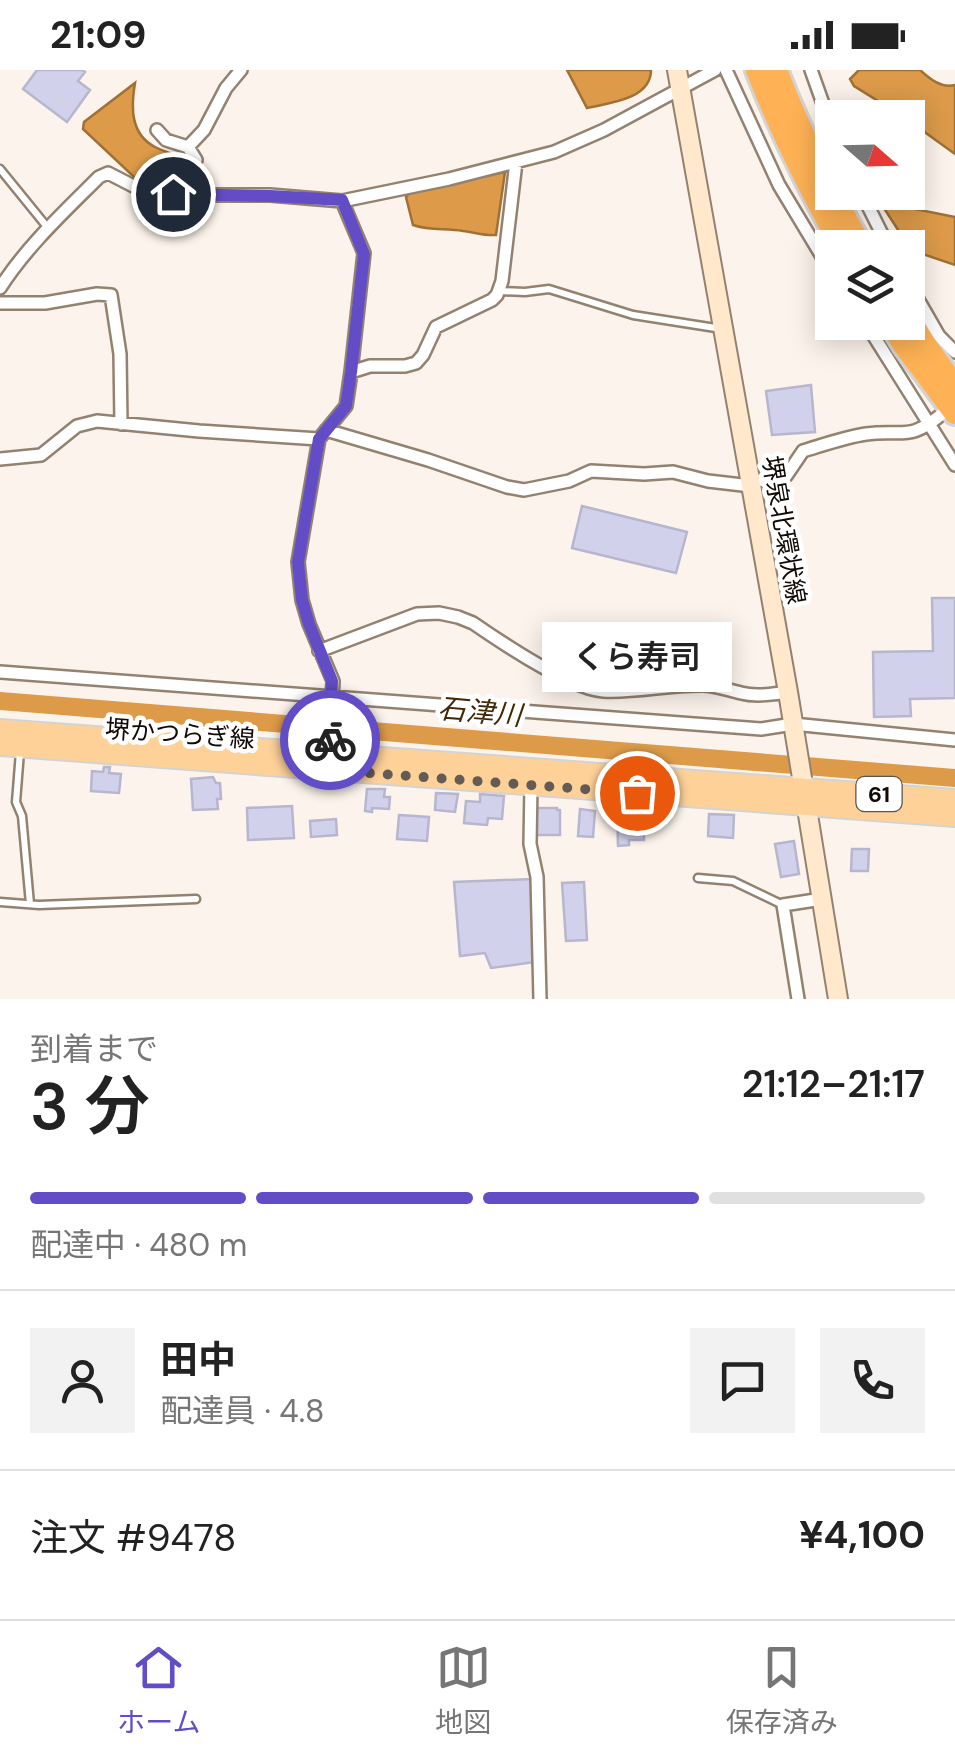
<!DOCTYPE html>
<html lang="ja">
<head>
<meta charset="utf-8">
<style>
  :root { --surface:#fff; --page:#f2f2f2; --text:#222; --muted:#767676; --line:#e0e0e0; --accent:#634dc6 }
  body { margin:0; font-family:"DM Sans","Noto Sans JP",sans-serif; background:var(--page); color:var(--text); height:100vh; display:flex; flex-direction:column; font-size:38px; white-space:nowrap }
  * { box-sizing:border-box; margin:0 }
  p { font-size:32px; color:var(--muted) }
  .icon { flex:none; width:55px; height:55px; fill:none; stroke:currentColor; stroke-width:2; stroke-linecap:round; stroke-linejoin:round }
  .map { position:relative; height:929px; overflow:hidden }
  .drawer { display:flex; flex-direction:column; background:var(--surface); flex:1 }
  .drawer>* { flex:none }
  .needle { width:65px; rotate:110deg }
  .fabs { position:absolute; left:815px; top:30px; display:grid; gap:20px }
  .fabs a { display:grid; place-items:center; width:110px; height:110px; border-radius:0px; background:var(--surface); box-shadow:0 5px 25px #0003; font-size:50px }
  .pin { position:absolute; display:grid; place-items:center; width:85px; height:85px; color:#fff; margin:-42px; border:5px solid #fff; border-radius:50%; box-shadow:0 2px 10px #0007 }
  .courier { position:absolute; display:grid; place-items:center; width:100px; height:100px; margin:-50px; border:8px solid #634dc6; border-radius:50%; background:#fff; color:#222; box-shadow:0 2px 12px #0007 }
  .bubble { position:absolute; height:70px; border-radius:0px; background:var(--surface); box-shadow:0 5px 25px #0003; font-size:32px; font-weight:600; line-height:70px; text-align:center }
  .head em { font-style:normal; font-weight:600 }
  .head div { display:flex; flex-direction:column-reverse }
  .head { display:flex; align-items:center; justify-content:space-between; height:170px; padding:0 30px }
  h1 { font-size:65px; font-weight:600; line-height:75px }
  .bar { display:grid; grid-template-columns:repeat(4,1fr); gap:15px 10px; align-content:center; height:120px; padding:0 30px }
  .bar i { height:12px; border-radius:8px; background:var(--line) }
  .bar .active { background:var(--accent) }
  .bar p { grid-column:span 4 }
  .line { display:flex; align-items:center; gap:25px; padding:0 30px; border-top:2px solid var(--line) }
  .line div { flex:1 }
  .round { display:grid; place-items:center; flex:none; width:105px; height:105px; border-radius:0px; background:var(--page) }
  .status { display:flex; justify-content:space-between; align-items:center; height:70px; padding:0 50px; background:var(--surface); direction:ltr }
  .status svg { height:28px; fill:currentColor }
  .dock { display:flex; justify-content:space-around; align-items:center; height:140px; border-top:2px solid var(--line); background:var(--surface); font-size:28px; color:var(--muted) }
  .dock a { display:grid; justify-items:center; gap:5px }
  .dock .active { color:var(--accent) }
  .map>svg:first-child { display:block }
  .water { fill:#dd9b4a; stroke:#a07035; stroke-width:2.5 }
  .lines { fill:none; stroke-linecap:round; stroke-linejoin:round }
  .river { stroke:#dd9b4a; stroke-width:18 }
  .building { fill:#d2d1eb; stroke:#b6b6ce; stroke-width:2.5 }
  .service-casing { stroke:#948270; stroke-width:11 }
  .minor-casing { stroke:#948270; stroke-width:16 }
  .secondary-casing { stroke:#948270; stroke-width:22 }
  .primary-casing { stroke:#d4d3d2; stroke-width:22 }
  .motorway-casing { stroke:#d4d3d2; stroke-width:28 }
  .service { stroke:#fff; stroke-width:6 }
  .minor { stroke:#fff; stroke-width:11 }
  .secondary { stroke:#ffe8cc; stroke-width:18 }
  .primary { stroke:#fed199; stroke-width:18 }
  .motorway { stroke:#feb255; stroke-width:22 }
  .done { stroke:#635c56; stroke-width:10; stroke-dasharray:0 18 }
  .route { stroke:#634dc6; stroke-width:12 }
  .labels { text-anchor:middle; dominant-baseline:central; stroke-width:9; stroke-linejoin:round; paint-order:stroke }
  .shield { fill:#fff; stroke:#585450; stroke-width:2.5 }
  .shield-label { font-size:22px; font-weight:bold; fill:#110a05 }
  .street-label { font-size:25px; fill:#110a05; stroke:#fff }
  .water-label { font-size:28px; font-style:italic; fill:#422804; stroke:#fff }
</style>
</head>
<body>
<div class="status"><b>21:09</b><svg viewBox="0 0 49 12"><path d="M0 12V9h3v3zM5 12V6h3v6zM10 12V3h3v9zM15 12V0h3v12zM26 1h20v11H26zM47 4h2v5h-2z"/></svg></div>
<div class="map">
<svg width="955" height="929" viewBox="0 0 955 929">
  <rect width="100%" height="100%" fill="#fcf4ec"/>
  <path class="water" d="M567 0H651C651 29 610 33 587 38Z
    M859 0H920C929 8 941 19 955 15V84L908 50V48L904 47 854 16 850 9Z
    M135 13C131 37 130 64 155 77 163 81 170 83 178 87V92L163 117H153L133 106 83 59 84 52Z
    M505 102 496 165C484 166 474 162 463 161 445 158 430 161 413 155L406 127 410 122Z
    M880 132 955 147V195L911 180Z"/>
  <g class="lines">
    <path class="river" d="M0 631 955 708"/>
  </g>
  <path class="building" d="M37 0H82L85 2 78 11 90 20 67 52 23 19Z
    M811 315 815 362 772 365 766 321Z
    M582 436 687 462 676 503 572 478Z
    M932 528H955V628L910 629 911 646 874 647 873 582 933 581Z
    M104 697H110L109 703 121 704 119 723 91 721 92 701 103 702Z
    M213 707 216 713H220L221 729H217L218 739 193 740 191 709Z
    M367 719H385L384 727H390L389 739 372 738V742L365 741Z
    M436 723 458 724 455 742 435 740Z
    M480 724 504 726 502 749 488 748 487 755 464 753 466 731 480 732Z
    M292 736 294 768 248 770 247 738Z
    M535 738H557V740H560V765H535Z
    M643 738 644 770H629V775L618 776 617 739Z
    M580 739 595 741 593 767 578 766Z
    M709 744 734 745 733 768 708 766Z
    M399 745 429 747 427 771 397 769Z
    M336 749 337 765 311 767 310 751Z
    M794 771 799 804 781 807 775 774Z
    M852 779H869L868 801H851Z
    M533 809 535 892 491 898 485 883 460 886 454 812Z
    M584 812 587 870 566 871 562 813Z"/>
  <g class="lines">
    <defs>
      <path id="service" d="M0 99 48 158
        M499 221 525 222 549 219 633 245 722 259
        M20 682 16 732 22 746 30 834
        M698 808 733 811 783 835
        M0 832 39 835 196 829"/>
      <path id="minor" d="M726 0 779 115 832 203
        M811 0 832 59
        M157 60 166 70 188 77 196 90 189 105 173 125
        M188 77 204 60 226 18 241 0
        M861 122 889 178
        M908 212 939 266 955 282
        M0 218C27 176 64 142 99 107L108 103 145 122 155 125H270L342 131 449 109 554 82 604 60 715 0
        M0 233H45L97 224 111 225 120 284 121 354
        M865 252 955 395
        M351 302 370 296H405L416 293 423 285 436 257 492 230 497 225 502 211 516 92
        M326 360 428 390 507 417 524 420 569 411 591 401 644 404 673 402 708 411 751 416
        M0 389 41 385 77 356 97 351 199 361 319 369
        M750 412 786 406 803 381C823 375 845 367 866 364 904 359 908 372 942 344
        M319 581 417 544 439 543 458 547 473 553C502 573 570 619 603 621 637 623 670 614 704 615 718 616 728 620 741 623 756 627 773 624 788 622
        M0 602 761 659 793 654 955 670
        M329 688 333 611 309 554 302 530 298 492 319 369 346 336 351 302 364 183 342 131
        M531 715 530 774 537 807 540 929
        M798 929 783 835 822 829"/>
      <path id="secondary" d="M677 0 788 622 838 929"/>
      <path id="primary" d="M0 659 955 729
        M0 676 955 747"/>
      <path id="motorway" d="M757 0C781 62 810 120 843 178
        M776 0C800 62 829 120 862 178
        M908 250 955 317
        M890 252 904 275 955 343"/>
    </defs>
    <use href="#service" class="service-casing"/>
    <use href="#minor" class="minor-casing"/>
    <use href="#secondary" class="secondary-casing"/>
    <use href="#primary" class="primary-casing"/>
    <use href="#motorway" class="motorway-casing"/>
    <use href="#service" class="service"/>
    <use href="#minor" class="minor"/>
    <use href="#secondary" class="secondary"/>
    <use href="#primary" class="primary"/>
    <use href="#motorway" class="motorway"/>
  </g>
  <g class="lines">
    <path class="done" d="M330 670 328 700 637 723"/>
    <path class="route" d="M173 124 270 126 342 130 364 184 351 302 346 336 319 369 298 492 302 530 309 554 332 611 330 670"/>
  </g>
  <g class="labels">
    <rect class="shield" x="856.5" y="707" width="45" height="34" rx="8"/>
    <g class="shield-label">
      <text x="879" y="724">61</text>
    </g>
    <g class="street-label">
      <text transform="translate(784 460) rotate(80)">堺泉北環状線</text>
      <text transform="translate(180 664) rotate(4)">堺かつらぎ線</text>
    </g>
    <g class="water-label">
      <text transform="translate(480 642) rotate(5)">石津川</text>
    </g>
  </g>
</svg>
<div class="fabs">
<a><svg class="needle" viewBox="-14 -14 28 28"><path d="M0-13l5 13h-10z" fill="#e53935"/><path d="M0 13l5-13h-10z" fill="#767676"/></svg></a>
<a><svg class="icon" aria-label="layers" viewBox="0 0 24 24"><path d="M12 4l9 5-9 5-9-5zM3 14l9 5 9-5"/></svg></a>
</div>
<div class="pin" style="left:637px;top:723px;background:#ea580c"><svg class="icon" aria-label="bag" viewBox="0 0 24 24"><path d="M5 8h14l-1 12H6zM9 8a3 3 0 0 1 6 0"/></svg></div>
<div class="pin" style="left:173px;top:124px;background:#1f2937"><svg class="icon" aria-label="home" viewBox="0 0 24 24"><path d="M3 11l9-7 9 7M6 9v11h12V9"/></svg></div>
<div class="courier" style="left:330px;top:670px"><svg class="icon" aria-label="bike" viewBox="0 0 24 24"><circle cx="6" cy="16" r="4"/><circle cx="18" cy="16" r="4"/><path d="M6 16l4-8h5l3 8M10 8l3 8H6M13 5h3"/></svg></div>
<div class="bubble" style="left:542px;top:552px;width:190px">くら寿司</div>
</div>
<section class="drawer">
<div class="head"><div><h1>3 分</h1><p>到着まで</p></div><em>21:12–21:17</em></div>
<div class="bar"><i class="active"></i><i class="active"></i><i class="active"></i><i></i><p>配達中 · 480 m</p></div>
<div class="line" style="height:180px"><a class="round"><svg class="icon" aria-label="person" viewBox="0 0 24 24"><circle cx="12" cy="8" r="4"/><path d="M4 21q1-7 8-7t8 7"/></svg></a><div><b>田中</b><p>配達員 · 4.8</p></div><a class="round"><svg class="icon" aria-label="chat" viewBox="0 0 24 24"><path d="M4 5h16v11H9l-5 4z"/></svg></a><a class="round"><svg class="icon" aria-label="phone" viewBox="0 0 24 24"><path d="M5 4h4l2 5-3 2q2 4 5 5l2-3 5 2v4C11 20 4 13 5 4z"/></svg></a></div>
<div class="line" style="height:130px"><div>注文 #9478</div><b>¥4,100</b></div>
</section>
<nav class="dock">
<a class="active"><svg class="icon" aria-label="home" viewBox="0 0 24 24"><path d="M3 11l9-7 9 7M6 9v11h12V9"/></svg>ホーム</a>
<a><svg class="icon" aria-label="map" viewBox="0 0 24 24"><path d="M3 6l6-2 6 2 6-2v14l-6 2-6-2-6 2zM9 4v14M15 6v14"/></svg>地図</a>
<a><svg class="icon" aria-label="saved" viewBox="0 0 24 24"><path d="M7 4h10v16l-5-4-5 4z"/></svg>保存済み</a>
</nav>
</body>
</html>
